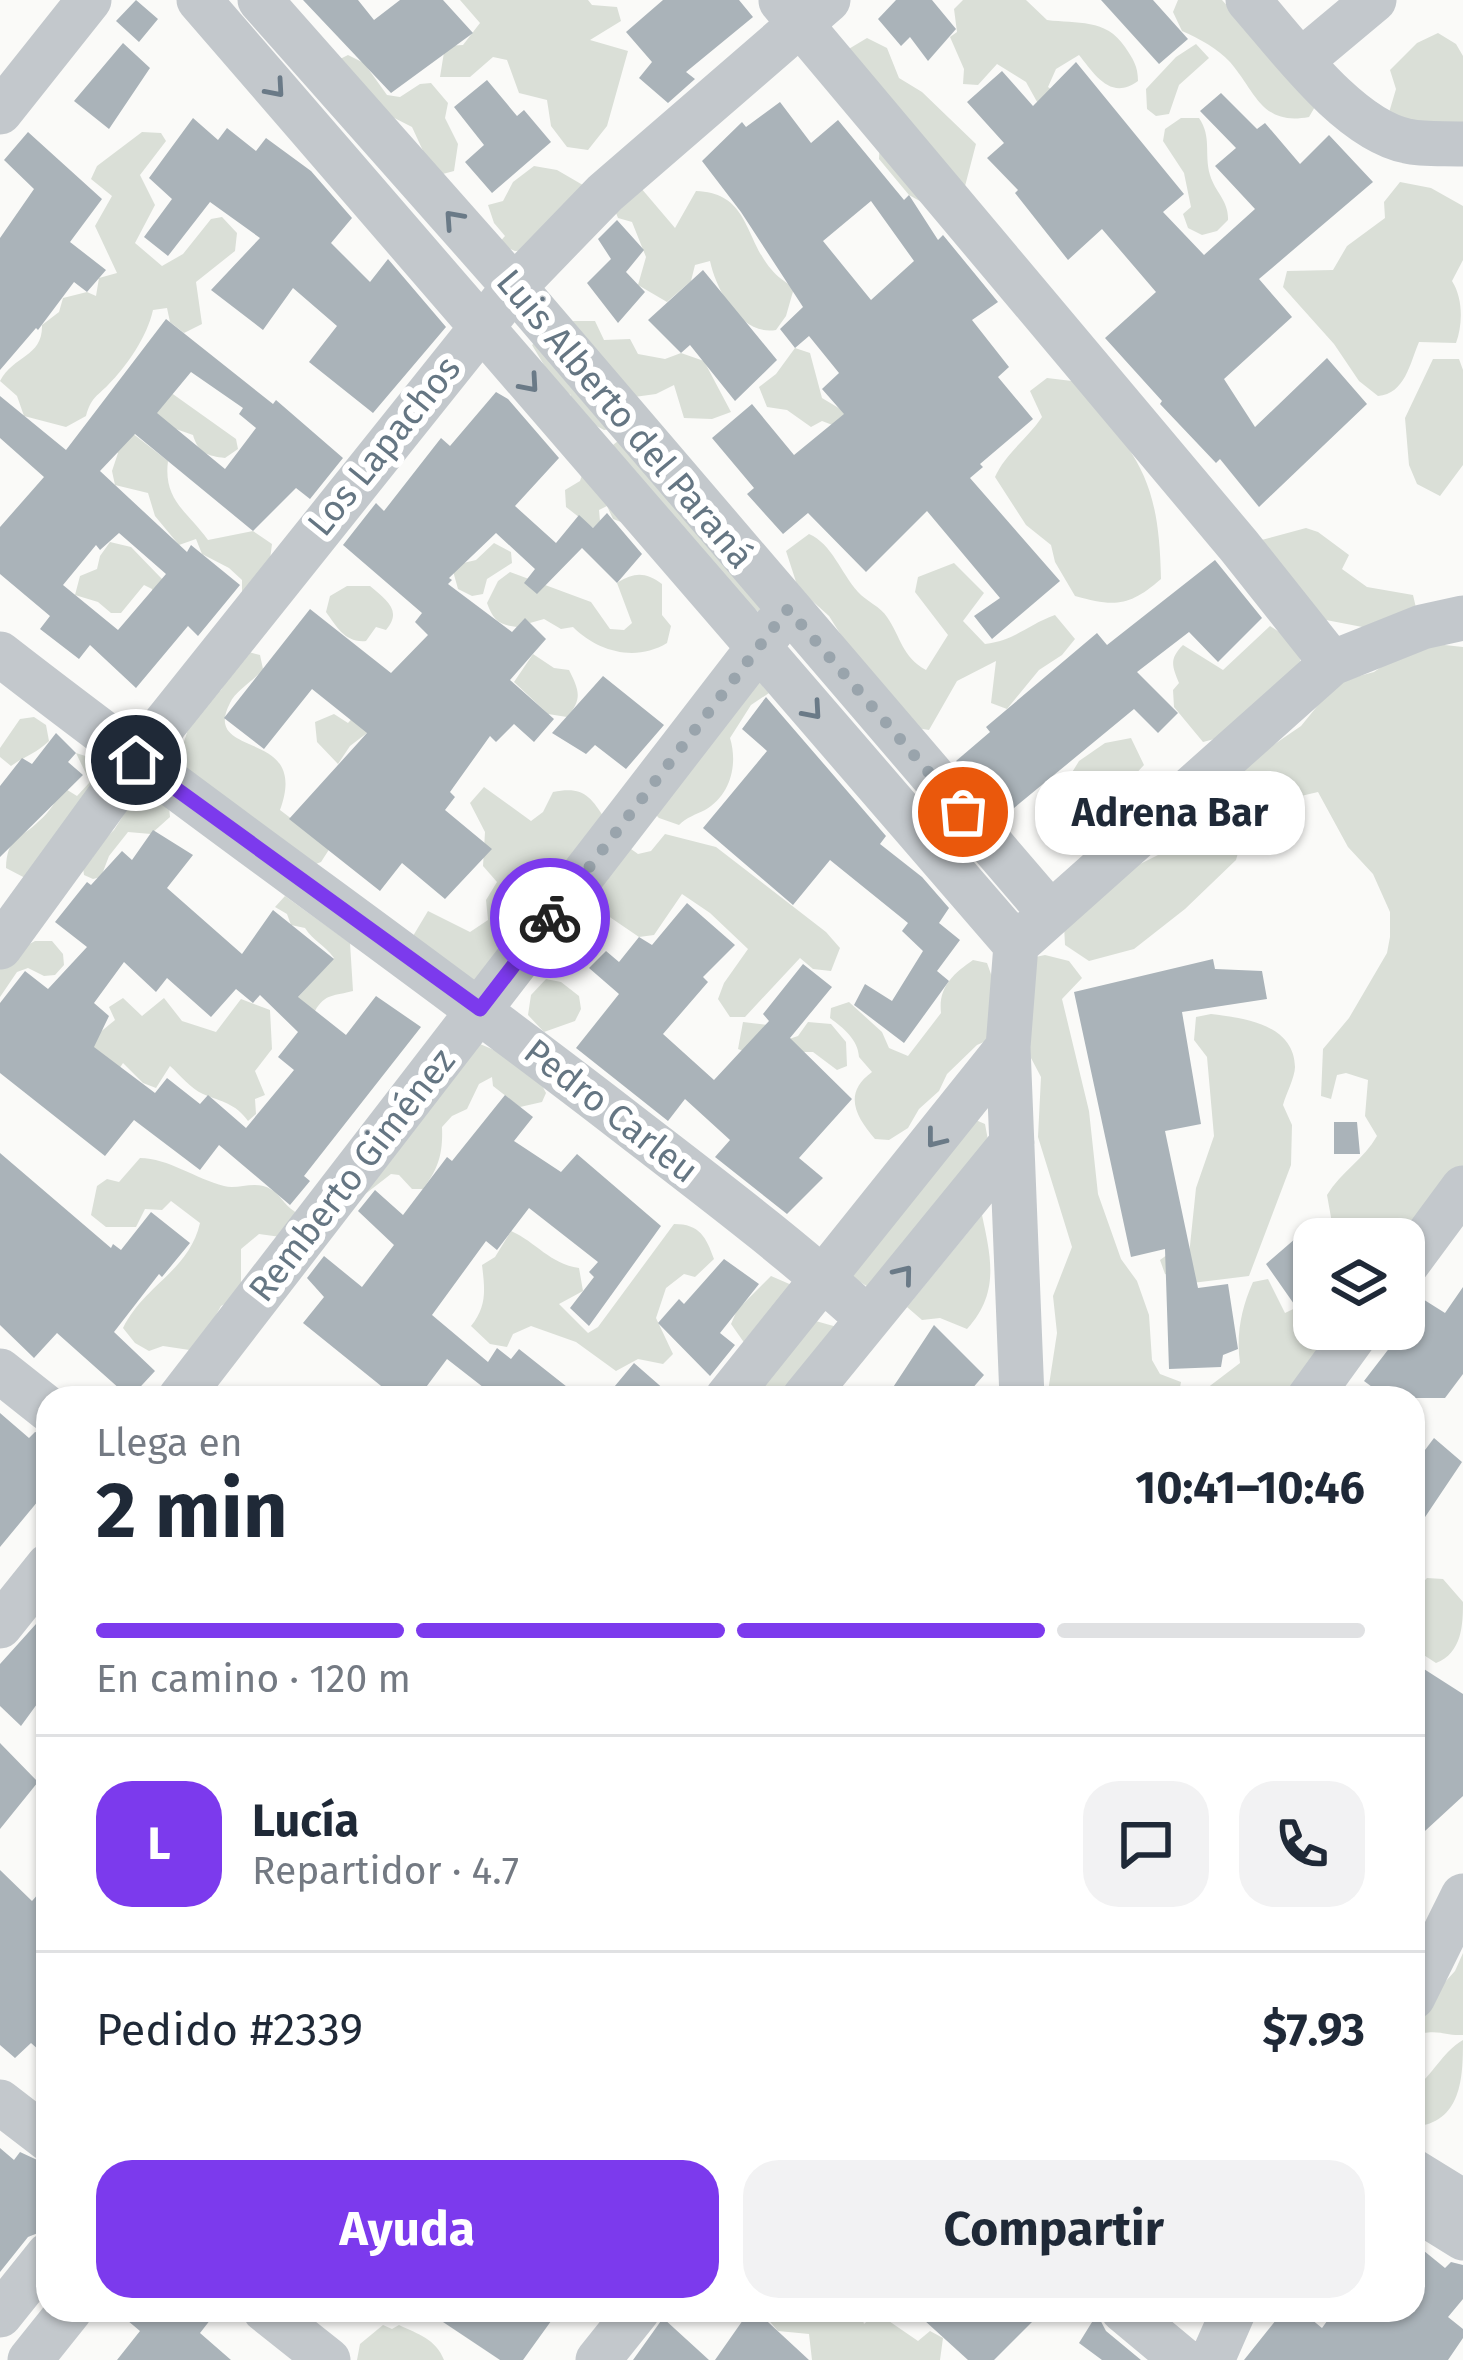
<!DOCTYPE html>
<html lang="es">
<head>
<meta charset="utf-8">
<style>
  :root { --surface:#fff; --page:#f2f2f3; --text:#1f2937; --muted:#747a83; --line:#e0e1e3; --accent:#7c3aed }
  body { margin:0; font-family:"Fira Sans",sans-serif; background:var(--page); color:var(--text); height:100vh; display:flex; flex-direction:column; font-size:45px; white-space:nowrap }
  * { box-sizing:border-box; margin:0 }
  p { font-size:39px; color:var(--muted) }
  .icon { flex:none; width:66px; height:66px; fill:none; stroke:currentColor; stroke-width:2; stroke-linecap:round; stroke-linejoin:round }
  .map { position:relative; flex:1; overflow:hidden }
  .details { position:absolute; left:36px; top:1386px; width:1389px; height:936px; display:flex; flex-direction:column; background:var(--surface); border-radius:36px; box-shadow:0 3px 9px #0004 }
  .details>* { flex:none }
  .tools { position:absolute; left:1293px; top:1218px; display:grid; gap:24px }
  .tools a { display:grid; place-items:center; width:132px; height:132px; border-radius:24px; background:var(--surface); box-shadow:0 3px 9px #0004; font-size:60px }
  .pin { position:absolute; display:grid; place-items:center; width:102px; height:102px; color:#fff; margin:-51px; border:6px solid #fff; border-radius:50%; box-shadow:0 3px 12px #0007 }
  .courier { position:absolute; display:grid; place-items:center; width:120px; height:120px; margin:-60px; border:9px solid #7c3aed; border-radius:50%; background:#fff; color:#222; box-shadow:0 3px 15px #0007 }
  .bubble { position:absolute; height:84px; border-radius:36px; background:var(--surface); box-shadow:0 3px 9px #0004; font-size:39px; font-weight:700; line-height:84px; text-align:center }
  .summary em { font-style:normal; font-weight:700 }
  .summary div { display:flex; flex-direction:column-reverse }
  .summary { display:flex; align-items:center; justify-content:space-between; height:204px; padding:0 60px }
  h1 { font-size:78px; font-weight:700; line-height:90px }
  .bar { display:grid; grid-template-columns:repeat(4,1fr); gap:18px 12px; align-content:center; height:144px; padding:0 60px }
  .bar i { height:15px; border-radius:9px; background:var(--line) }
  .bar .active { background:var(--accent) }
  .bar p { grid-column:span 4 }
  .line { display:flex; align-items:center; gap:30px; padding:0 60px; border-top:3px solid var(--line) }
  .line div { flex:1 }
  .round { display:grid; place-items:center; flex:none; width:126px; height:126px; border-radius:36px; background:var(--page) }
  .button { display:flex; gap:24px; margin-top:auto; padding:24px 60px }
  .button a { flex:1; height:138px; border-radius:36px; background:var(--accent); color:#fff; font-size:48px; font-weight:700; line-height:138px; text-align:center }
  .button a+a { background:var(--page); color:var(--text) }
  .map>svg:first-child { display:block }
  .green { fill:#dadfd7 }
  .building { fill:#aab3b9; fill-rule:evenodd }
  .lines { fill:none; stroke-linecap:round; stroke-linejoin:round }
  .minor { stroke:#c3c8cc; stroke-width:45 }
  .oneway { stroke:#6a7a87 }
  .done { stroke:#99a4ac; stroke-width:12; stroke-dasharray:0 21.6 }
  .route { stroke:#7c3aed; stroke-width:15 }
  .labels { text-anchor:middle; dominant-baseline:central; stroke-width:12; stroke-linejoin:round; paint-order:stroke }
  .street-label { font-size:36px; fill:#657683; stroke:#fff }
</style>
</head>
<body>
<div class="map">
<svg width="1463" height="2360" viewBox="0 0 1463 2360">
  <rect width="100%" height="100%" fill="#fafaf8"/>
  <path class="green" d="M460 0H588L592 5 617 7 621 21 590 40 628 51 607 126 588 150 567 147 551 126 547 100 519 93 507 60 493 57 470 77H440L445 46 463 45 480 23Z
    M963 0H1026L1047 20C1077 24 1106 18 1125 47 1133 59 1138 66 1138 81 1111 101 1095 75 1079 55L1056 69 1048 87 1070 103 1046 118 1026 82 997 64 978 85 963 84 964 69 950 37 957 32 954 9Z
    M1178 0H1222L1316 105 1309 117C1261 126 1256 92 1230 62 1217 48 1200 39 1182 31L1173 12Z
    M1438 33 1456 44 1463 56V139L1388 116 1396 89 1390 70 1417 43Z
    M867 38 887 48 899 78 922 92 976 144 964 190 925 204 909 195 879 159 880 139 847 50Z
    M1196 44 1209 58 1179 85 1169 114 1156 116 1147 109 1146 89 1176 57Z
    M348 55 364 63 387 95 400 97 420 84 431 83 448 103 445 118 458 144 454 171 439 175 430 166 412 127 359 100 338 60Z
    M1181 118H1199C1212 137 1204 153 1210 175 1215 192 1229 201 1228 220L1217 231 1202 235 1188 228 1183 214 1191 207 1184 173 1163 141 1165 129Z
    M142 132 161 133 166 141 140 175 155 205 135 243 162 266 183 254 211 219 222 217 237 233 235 251 196 282 202 324 184 333 170 322 167 308 153 310C147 337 127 366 108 385 96 397 91 398 86 416L66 427 24 416 17 396 0 381C14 355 43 357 42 325L59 312 63 298 87 292 96 296 99 278 117 273 95 226 112 196 91 179 97 166Z
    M534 166 557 170 588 188 536 250 515 251 498 244 505 236 494 223 488 205 503 201 513 182Z
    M635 181 675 228 696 191C749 193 744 237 771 269 777 277 786 282 794 288L786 316 776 330C740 336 716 289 710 261L695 265 691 281 667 302 638 285 646 257 632 222 618 218 612 203Z
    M1400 182 1431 188 1463 206V260L1452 281C1463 298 1463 324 1456 343L1419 342C1410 363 1405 394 1378 396L1359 381 1334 344 1283 287 1287 271 1333 270 1347 246 1385 218 1384 202Z
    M573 321H595L604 340 630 339 638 354 665 359 681 353 704 361 731 412 712 419 684 418 674 385 656 394 627 398 618 428 604 430 569 411 571 395 556 385 532 345 547 333 575 340Z
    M795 348 810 353 822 398 857 419 843 429 822 421 811 427 787 410 767 407 759 387 776 374Z
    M1433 359H1459L1463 370V465L1440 496 1417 484 1409 465 1405 418Z
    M1047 378 1072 381C1138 454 1159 476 1161 579 1129 607 1114 607 1075 596L1055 562 1051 545 1026 525 995 477C1005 454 1028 438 1042 417L1030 391Z
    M163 387 236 439 238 449 225 458C208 456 198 453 193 435L173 428 156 414Z
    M109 415 168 461C163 500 187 511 208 540L253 531 272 544 269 567 242 601V580L229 568 202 554 196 539 179 545 155 516 148 493 115 485 112 471 118 453 91 437Z
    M632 430 749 549 762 614 629 525 613 519 607 506 599 510 600 521 593 528 566 507 565 490 580 481 585 467Z
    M1306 528 1318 532 1349 555 1342 569 1367 587 1413 595 1417 612 1383 631 1295 614 1239 546Z
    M809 534C832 544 841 573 858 592 866 601 881 607 887 617 901 637 902 657 926 670L948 635 915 592 918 577 954 563 984 593 963 621 985 644C1016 640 1027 625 1055 615L1075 639 1062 655 1039 670 1007 709 991 703 996 661 957 681 929 730 898 725 829 616 798 588 786 551Z
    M110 542 131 547 162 579 153 596 152 589 144 585 121 613H111L98 602 75 595 80 576 97 569 100 556Z
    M494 543 511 552 512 563 487 579 483 594 472 596 458 589 453 571 459 564 476 560Z
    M510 572 591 602 610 629 624 630 632 623 617 583C635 572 645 572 662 584V615L671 626 667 643C636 662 598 652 573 627L561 629 544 619 530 623 525 619 517 627C499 625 493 620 487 603L498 581Z
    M347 586H370C386 600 403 610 386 630L376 627 366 641C345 643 337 627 326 612L330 596Z
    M1270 626 1290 639 1302 654 1298 670 1249 730 1203 742 1174 707 1173 690 1179 683C1172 666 1169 659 1183 645L1223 670Z
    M1417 642 1463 647V1175L1404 1239H1342L1332 1223 1327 1195C1341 1172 1364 1159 1377 1136L1365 1116 1368 1080 1346 1073 1337 1075 1331 1099 1321 1096 1323 1049 1349 1018 1387 953 1390 937V912L1373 874 1348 847 1318 792 1301 796 1244 832 1236 860 1185 909 1134 949 1089 961 1065 945 1064 925 1126 871 1162 853 1192 828 1235 771 1301 726 1337 682 1374 672Z
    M245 651 260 655 263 669C254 681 236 690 230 703 200 761 311 726 280 810L330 848 321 862 298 871 181 772 179 756 193 715 209 696 221 690Z
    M533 654 554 668 569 670C579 690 583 699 567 717L548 714 514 682Z
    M754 676 769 693 751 705 730 738C738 764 731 795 705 810 695 815 687 817 679 825L659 818 650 809Z
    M362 707 369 714 367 733 350 746 338 764 317 742 315 722 334 714 348 723Z
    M34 717 46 725 49 741C37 753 25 756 11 766L0 757V748L20 719Z
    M1131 738 1144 765 1118 793 1093 789 1071 809 1054 806 1040 794 1068 779 1079 761 1105 743Z
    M76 753 95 759 110 775 29 880 6 868C7 836 20 840 39 821 50 812 56 800 64 788L77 796 90 782Z
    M484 787 531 821 543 812 553 792C582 786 590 795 605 819L472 990 407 946 428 911 470 932 488 920 486 900 497 882 483 866 485 832 470 803Z
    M149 794 169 807 170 817 151 834 128 832 109 856 101 877 93 879 84 875 83 868 93 857V850L114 830 135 797Z
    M665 834 716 847 826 932 840 948 831 971 813 969 800 958 745 1017H730L718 999 724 983 748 949 710 913 682 894 654 935 639 937 595 907 582 889 624 844 638 854 651 851Z
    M285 896 350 943 353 991C335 996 325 993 315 1011L286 1010 334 958C325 945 313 941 305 928L291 925 287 914 275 907Z
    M35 941H52L63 954 64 965 55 975 44 976 28 968 17 972 0 997V960Z
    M1045 955 1069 961 1082 978 1062 999 1089 1111 1098 1194 1121 1259 1137 1281 1149 1315 1152 1360 1160 1374 1181 1382 1178 1398H1047L1057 1333 1053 1296 1072 1247 1038 1137 1041 1077 1021 1039 1026 959Z
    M973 960 987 963 996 988 993 1038 977 1045 947 1074 939 1091 919 1109 908 1128 889 1140 875 1139C855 1116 843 1093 872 1072L859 1057C858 1039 843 1028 830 1018L831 1008 849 1002 882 1032 889 1048 908 1056 941 1013C938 987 953 974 973 960Z
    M546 979 561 982 579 996 581 1009 575 1021 544 1032 528 1015 531 995Z
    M123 998 142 1016 164 998 182 1021 216 1032 241 999 270 1010 272 1049 255 1071 265 1095 255 1099 256 1114 248 1121C235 1103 222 1102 203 1094 191 1089 180 1075 170 1066L156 1088 143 1083 123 1063 115 1075 100 1078 84 1023 98 1034 115 1020 109 1007Z
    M1211 1014C1244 1018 1294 1024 1295 1067 1295 1077 1286 1094 1283 1105L1292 1125 1291 1165 1249 1276 1192 1283 1165 1274 1160 1260 1171 1252 1189 1255 1196 1188 1214 1136 1207 1057 1194 1040 1196 1017Z
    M743 1022 768 1025 789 1039 798 1036 808 1022 831 1024 846 1042 847 1066 837 1070 813 1052H746L738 1049Z
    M480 1044 532 1066 546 1093 542 1102 520 1107 493 1086 492 1077 479 1084 467 1109 452 1116 442 1127C443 1153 439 1168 423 1189H412L399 1175 391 1174 364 1195Z
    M957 1112 985 1124 990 1151 883 1296 847 1274Z
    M140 1158C168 1158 196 1179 224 1186 239 1190 256 1179 272 1190 283 1197 284 1207 301 1215L288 1238 259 1234 241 1249V1296L221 1306 196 1351 163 1346 149 1351 135 1343 123 1328C145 1284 189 1271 200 1223L171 1201 162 1210 145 1209 136 1227H106L91 1215 97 1186 107 1179 119 1182Z
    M982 1215C991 1258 1000 1293 967 1329L940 1318 922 1320 907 1307Z
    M674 1224C700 1224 706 1237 714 1259L695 1277 684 1274 666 1288 656 1318 673 1354 663 1364 638 1359 616 1371 576 1342 531 1326 513 1334 507 1347 490 1344 471 1326C487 1306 485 1290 482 1265L495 1257 511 1231C536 1242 550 1264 579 1268L583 1291 559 1304 588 1333 598 1327Z
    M771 1276 794 1286 750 1351 731 1324 737 1310Z
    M1268 1279 1285 1313 1314 1299V1329H1357L1294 1398H1194L1240 1363C1236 1335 1241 1309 1253 1282Z
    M798 1316 837 1327 799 1398H731Z
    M1427 1578 1443 1579 1463 1602C1463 1625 1462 1653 1436 1663L1413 1648V1593Z
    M1463 1953V2035C1447 2036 1441 2030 1423 2033L1414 2023V2016L1455 1971Z
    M1463 2040C1463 2078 1462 2123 1413 2127V2089C1433 2076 1441 2053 1463 2040Z
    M777 2310H860L864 2324 873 2316 883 2317 918 2341 930 2331 943 2338 940 2360H812L809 2334 778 2331 766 2317Z
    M383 2325 392 2329 399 2325C418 2334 436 2339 444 2360H357L360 2344Z"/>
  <path class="building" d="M136 0 158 19 139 42 116 21Z
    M303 0H358L374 20 400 0H443L473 33 391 93Z
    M663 0H739L753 17 686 72 695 79 668 103 639 78 652 62 626 32Z
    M896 0H932L956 29 928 61 910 37 901 46 878 19Z
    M1101 0H1153L1188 39 1159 64Z
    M123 43 150 68 109 129 74 101Z
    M1076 62 1184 194 1163 212 1204 255 1255 209 1215 166 1236 148 1200 111 1221 93 1257 129 1265 123 1300 164 1329 135 1373 182 1259 279 1292 317 1224 379 1255 427 1327 358 1367 404 1259 507 1220 459 1216 463 1160 404 1162 401 1105 338 1156 292 1102 229 1068 260 1015 193 1018 190 987 158 1004 143 967 102 1002 71 1033 106Z
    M487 80 517 116 524 110 551 142 492 193 465 162 484 145 454 107Z
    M780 102 811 143 838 120 904 200 909 195 938 240 943 235 998 302 972 320 1009 367 998 377 1033 419 980 464 983 467 970 478 1060 581 992 639 974 616 1000 598 927 511 866 572 808 513 783 534 747 494 754 488 712 438 752 404 794 455 844 414 822 389 839 373 809 336 795 348 780 329 803 307 741 212 702 161 742 122 746 127ZM871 201 914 261 871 300 823 241Z
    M193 118 218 140 227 128 256 151 266 138 311 171 352 218 331 243 370 282 388 259 446 327 373 413 309 362 337 326 293 288 263 330 211 290 260 238 210 202 168 256 144 237 172 199 149 178Z
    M28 132 102 199 70 242 106 270 87 292 74 282 38 330 36 328 0 370V238L34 189 4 160Z
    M617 220 644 250 626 272 645 292 618 323 587 283 611 259 598 239Z
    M703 270 777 360 735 401 690 345 681 353 648 320Z
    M166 319 273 404 276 400 343 458 310 499 296 488 253 531 135 434 100 471 187 552 191 545 240 585 198 636 188 626 136 688 90 645 79 659 40 629 50 616 0 574V527L44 477 0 438V396L66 450ZM191 372 243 408 239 414 256 428 225 469 157 413ZM119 533 166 574 118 630 63 585 96 545 100 550Z
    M496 392 508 399 559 458 515 506 556 543 579 515 593 528 607 513 642 554 617 583 582 548 537 594 524 583 535 569 496 533 449 578 452 580 448 584 512 632 525 618 546 639 510 680 554 719 534 742 514 724 496 742 490 736 450 792 455 797 445 810 492 849 445 899 402 863 380 891 289 819 367 733 312 689 264 749 224 718 310 609 391 673 428 635 415 622 422 613 343 545 376 503 384 511 441 438 450 446Z
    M1215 560 1262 618 1218 662 1189 632 1137 672 1178 713 1158 733 1134 709 1003 817 956 761 990 732 986 727 1097 633 1107 645Z
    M603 676 664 725 626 769 595 745 586 754 552 733Z
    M766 697 886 836 880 844 922 877 949 908 939 923 960 940 937 971 949 981 904 1043 854 1005 865 984 892 1001 923 951 902 931 908 923 830 860 793 905 703 828 767 751 742 729Z
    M56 733 76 753 68 762 83 775 0 857V786L22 758 32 764Z
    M153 830 193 855 167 888 242 954 273 910 334 959 298 997 346 1035 376 996 421 1027 304 1176 310 1181 290 1205 219 1145 200 1170 134 1120 105 1156 0 1073V1003L25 971 48 989 87 947 55 922 87 882 91 885 122 851 132 860ZM124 962 156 992 167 978 211 1017 236 989 253 1003 260 995 298 1032 278 1057 294 1070 246 1128 208 1095 200 1104 167 1078 155 1093 94 1047 109 1016 94 1003Z
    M687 903 735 945 703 977 708 982 663 1034 714 1080 769 1021 763 1014 803 964 832 987 790 1038 852 1099 799 1158 823 1178 787 1214 715 1157 730 1140 685 1099 668 1121 576 1048 619 994 589 968 606 951 619 962 639 937 652 945Z
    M1213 959 1215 969 1262 971 1267 999 1182 1012 1201 1124 1165 1131 1198 1288 1228 1284 1238 1349 1223 1355 1221 1367 1169 1369 1165 1249 1131 1257 1074 992Z
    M505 1095 533 1117 514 1141 561 1172 577 1154 661 1226 589 1326 570 1308 594 1277 589 1272 598 1262 529 1208 497 1250 486 1241 432 1315 488 1362 497 1348 511 1359 519 1349 581 1398H497L447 1359 418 1398H396L303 1323 324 1297 307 1278 324 1256 362 1287 394 1245 358 1211 375 1190 403 1215 447 1157 452 1161Z
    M1334 1122H1357L1360 1154H1334Z
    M0 1153 111 1248 113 1244 121 1250 151 1212 190 1243 162 1277 159 1274 114 1332 155 1371 130 1398 57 1333 34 1358 0 1325Z
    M1303 1232 1314 1248V1291L1294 1304 1266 1264Z
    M724 1259 759 1284 720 1333 735 1345 710 1376 658 1323 679 1299 684 1304Z
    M1463 1287V1374L1445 1398H1387L1364 1381 1404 1329V1320L1418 1296 1445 1313Z
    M934 1325 984 1375 964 1398H886Z
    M634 1363 674 1398H605Z
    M0 1413 29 1438 35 1432 48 1435V1489L0 1547Z
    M1434 1438 1462 1462 1413 1535V1466Z
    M36 1624 48 1633V1689L21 1726 0 1706V1664Z
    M1413 1662 1463 1694V1796L1413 1842Z
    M0 1743 38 1782 0 1829Z
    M0 1870 32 1901 48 1883V1963L36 1975 48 1987V2058L31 2043 15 2058 0 2045Z
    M0 2148 14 2160 20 2152 48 2165V2229L28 2237 0 2272Z
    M1413 2242 1445 2268 1451 2262 1463 2265V2299L1448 2317 1463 2329V2338L1448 2360H1244L1284 2310H1300L1322 2328 1335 2310H1413Z
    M115 2310H218L200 2333 231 2360H117L140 2331Z
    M425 2310H559L523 2360H500Z
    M750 2310H755L809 2360H715Z
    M913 2310H1044L994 2360H968Z
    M1097 2314 1106 2331 1141 2360H1102L1079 2343Z
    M663 2318 709 2360H633Z"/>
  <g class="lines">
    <path class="minor" d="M199 0 1016 945
      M260 0 514 287 1050 913
      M1248 0C1287 44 1348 129 1407 141 1424 145 1445 143 1463 144
      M781 1 1239 546 1332 663
      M1301 61 1374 0
      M0 112 89 0
      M0 654C204 813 416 960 620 1118 704 1183 790 1247 868 1319
      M0 947 136 760 514 287 605 193 828 0
      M1404 1268 1463 1188
      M0 1371 48 1409
      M180 1398 775 626
      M727 1398 1008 1047
      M804 1398 1012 1143
      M1022 1398 1008 1047 1016 945 1332 663 1422 627 1463 618
      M1309 1398 1359 1329
      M0 1626 48 1566
      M1413 1997 1463 1896
      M0 2102 48 2139
      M1413 2171 1463 2202
      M1413 2207 1463 2238
      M265 2310 328 2360
      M1123 2310 1183 2360
      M0 2315 48 2255
      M30 2360 70 2310
      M598 2360 638 2310
      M1212 2360 1234 2310"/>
  </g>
  <defs><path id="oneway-chevron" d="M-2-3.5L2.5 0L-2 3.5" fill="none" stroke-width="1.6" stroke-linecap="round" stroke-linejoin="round" transform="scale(3)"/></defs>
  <g class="oneway">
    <use href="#oneway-chevron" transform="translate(276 89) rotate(49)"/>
    <use href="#oneway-chevron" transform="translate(453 219) rotate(-132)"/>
    <use href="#oneway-chevron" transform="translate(530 384) rotate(49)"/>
    <use href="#oneway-chevron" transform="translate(813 711) rotate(49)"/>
    <use href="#oneway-chevron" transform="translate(935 1139) rotate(128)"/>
    <use href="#oneway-chevron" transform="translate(904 1274) rotate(-51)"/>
  </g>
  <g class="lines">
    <path class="done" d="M550 918 788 609 963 812"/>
    <path class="route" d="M136 760 480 1009 550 918"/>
  </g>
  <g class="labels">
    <g class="street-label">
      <text transform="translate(625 419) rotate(50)">Luis Alberto del Paraná</text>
      <text transform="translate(384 446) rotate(-51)">Los Lapachos</text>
      <text transform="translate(611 1111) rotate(38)">Pedro Carleu</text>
      <text transform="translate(352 1175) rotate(-52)">Remberto Giménez</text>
    </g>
  </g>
</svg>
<div class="tools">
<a><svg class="icon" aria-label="layers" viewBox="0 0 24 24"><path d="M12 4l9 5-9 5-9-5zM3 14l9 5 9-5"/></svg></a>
</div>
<div class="pin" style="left:963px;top:812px;background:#ea580c"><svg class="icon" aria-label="bag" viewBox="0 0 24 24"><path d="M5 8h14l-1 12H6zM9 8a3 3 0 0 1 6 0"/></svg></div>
<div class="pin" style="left:136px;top:760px;background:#1f2937"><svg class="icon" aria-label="home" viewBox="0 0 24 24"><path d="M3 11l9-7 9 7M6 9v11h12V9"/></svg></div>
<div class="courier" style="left:550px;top:918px"><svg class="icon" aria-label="bike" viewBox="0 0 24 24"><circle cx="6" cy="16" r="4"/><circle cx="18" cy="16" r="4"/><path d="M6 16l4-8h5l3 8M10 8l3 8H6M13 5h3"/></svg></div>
<div class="bubble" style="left:1035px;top:771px;width:270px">Adrena Bar</div>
<section class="details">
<div class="summary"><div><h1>2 min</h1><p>Llega en</p></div><em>10:41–10:46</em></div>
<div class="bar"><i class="active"></i><i class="active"></i><i class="active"></i><i></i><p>En camino · 120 m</p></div>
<div class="line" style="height:216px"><b class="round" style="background:var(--accent);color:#fff">L</b><div><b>Lucía</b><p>Repartidor · 4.7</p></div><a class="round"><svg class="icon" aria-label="chat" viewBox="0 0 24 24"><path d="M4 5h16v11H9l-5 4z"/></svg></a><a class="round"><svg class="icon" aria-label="phone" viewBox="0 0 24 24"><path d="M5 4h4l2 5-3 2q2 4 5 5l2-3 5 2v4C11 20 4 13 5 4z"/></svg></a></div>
<div class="line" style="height:156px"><div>Pedido #2339</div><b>$7.93</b></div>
<div class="button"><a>Ayuda</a><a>Compartir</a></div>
</section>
</div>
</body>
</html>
